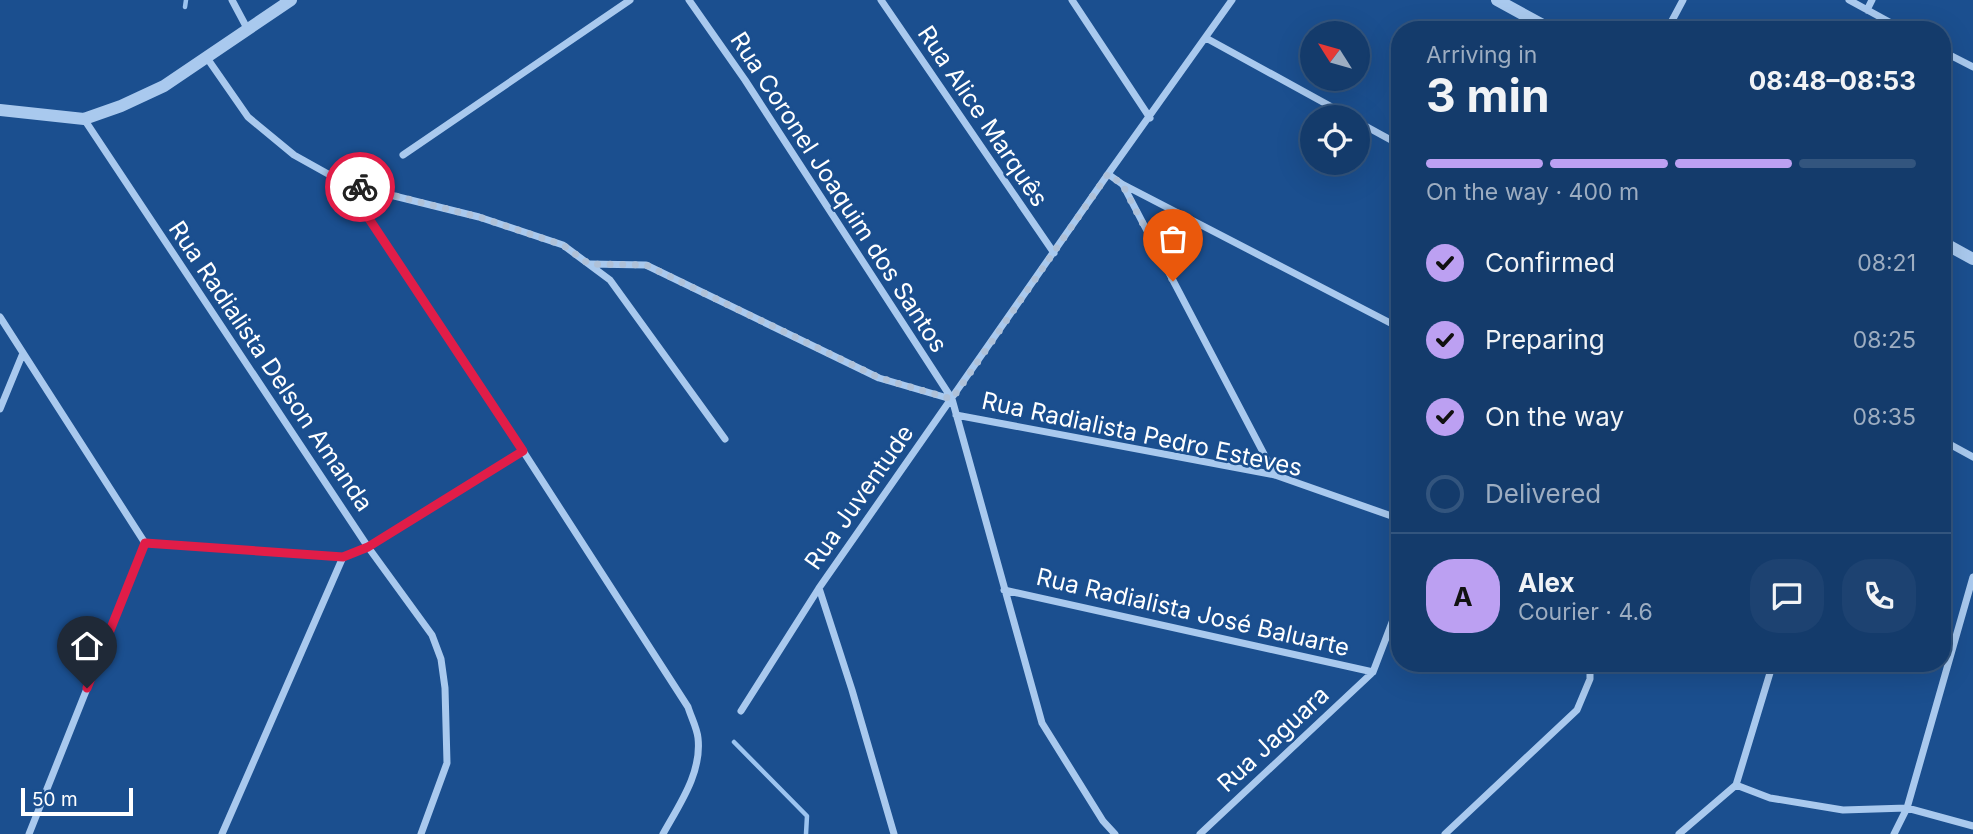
<!DOCTYPE html>
<html lang="en">
<head>
<meta charset="utf-8">
<style>
  :root { --surface:#143b6b; --page:#1d4271; --text:#f1f3f6; --muted:#9dadc1; --line:#33557e; --accent:#bca0f2 }
  body { margin:0; font-family:Inter,sans-serif; background:var(--page); color:var(--text); height:100vh; display:flex; flex-direction:column; font-size:26px; white-space:nowrap }
  * { box-sizing:border-box; margin:0 }
  p { font-size:23px; color:var(--muted) }
  .icon { flex:none; width:38px; height:38px; fill:none; stroke:currentColor; stroke-width:2; stroke-linecap:round; stroke-linejoin:round }
  .map { position:relative; flex:1; overflow:hidden }
  .drawer { position:absolute; left:1391px; top:21px; width:560px; height:651px; display:flex; flex-direction:column; background:var(--surface); border-radius:28px; box-shadow:0 7px 28px #0002,0 0 0 2px var(--line) }
  .drawer>* { flex:none }
  .needle { width:46px; rotate:307deg }
  .controls { position:absolute; left:1300px; top:21px; display:grid; gap:14px }
  .controls a { display:grid; place-items:center; width:70px; height:70px; border-radius:50%; background:var(--surface); box-shadow:0 7px 28px #0002,0 0 0 2px var(--line); font-size:35px }
  .scale { position:absolute; left:21px; bottom:18px; width:112px; box-sizing:border-box; padding-left:7px; border:4px solid #fff; border-top:0; font-size:19px; line-height:24px; white-space:nowrap; color:#fff; -webkit-text-stroke:5px #1b4f8f; paint-order:stroke }
  .pin { position:absolute; display:grid; place-items:center; width:60px; height:60px; color:#fff; margin:-72px -30px; border-radius:50% 50% 50% 0; rotate:-45deg; box-shadow:0 0 7px #0007 }
  .pin .icon { rotate:45deg }
  .courier { position:absolute; display:grid; place-items:center; width:70px; height:70px; margin:-35px; border:5px solid #e11d48; border-radius:50%; background:#fff; color:#222; box-shadow:0 2px 9px #0007 }
  .overview em { font-style:normal; font-weight:700 }
  .overview div { display:flex; flex-direction:column-reverse }
  .overview { display:flex; align-items:center; justify-content:space-between; height:119px; padding:0 35px }
  h1 { font-size:46px; font-weight:700; line-height:52px }
  .bar { display:grid; grid-template-columns:repeat(4,1fr); gap:10px 7px; align-content:center; height:84px; padding:0 35px }
  .bar i { height:9px; border-radius:5px; background:var(--line) }
  .bar .selected { background:var(--accent) }
  .bar p { grid-column:span 4 }
  .line { display:flex; align-items:center; gap:18px; padding:0 35px; border-top:2px solid var(--line) }
  .line div { flex:1 }
  .round { display:grid; place-items:center; flex:none; width:74px; height:74px; border-radius:28px; background:var(--page) }
  ol { padding:0 35px; list-style:none }
  li { display:flex; align-items:center; gap:21px; height:77px }
  li p { margin-inline-start:auto }
  li .icon { padding:7px; border-radius:50%; background:var(--accent); color:#111; stroke-width:4 }
  li:last-child { color:var(--muted) }
  li i { width:38px; height:38px; border:4px solid var(--line); border-radius:50% }
  .map>svg:first-child { display:block }
  .lines { fill:none; stroke-linecap:round; stroke-linejoin:round }
  .stream { stroke:#9cc4f0; stroke-width:4.5 }
  .minor { stroke:#a9c9ee; stroke-width:7 }
  .tertiary { stroke:#a9c9ee; stroke-width:12 }
  .done { stroke:#afc1d8; stroke-width:7; stroke-dasharray:0 12.6 }
  .route { stroke:#e11d48; stroke-width:9 }
  .labels { text-anchor:middle; dominant-baseline:central; stroke-width:5; stroke-linejoin:round; paint-order:stroke }
  .street-label { font-size:24px; fill:#fff; stroke:#1b4f8f }
</style>
</head>
<body>
<div class="map">
<svg width="1973" height="834" viewBox="0 0 1973 834">
  <rect width="100%" height="100%" fill="#1b4f8f"/>
  <g class="lines">
    <path class="stream" d="M185 7 186 0
      M734 742 807 816 806 834"/>
    <path class="minor" d="M232 0 248 30
      M689 0 745 80 952 399 1042 723 1103 821 1115 834
      M881 0 1054 253
      M1072 0 1150 118
      M1849 0 1904 30
      M1867 10 1872 0
      M1667 30 1683 0
      M1206 38 1350 117
      M1942 51 1973 67
      M207 58 248 117 294 155 346 184 479 217 563 245 610 280 725 439
      M84 119 368 547 432 635 441 659 445 688 447 763 421 834
      M1358 122 1400 145
      M403 155 630 0
      M1108 174 1122 184 1400 328
      M346 184 523 451 688 707C691 717 697 728 698 738 702 773 679 805 663 834
      M1123 185 1275 475
      M590 264 646 265 879 378 951 399
      M0 317 145 543
      M0 409 23 353
      M956 415 1275 475 1400 519
      M1942 440 1973 457
      M145 543 343 557 368 547 523 451
      M819 588 852 690 894 834
      M1004 590 1373 672
      M741 711 819 588 1108 174 1232 0
      M1736 785 1770 798 1843 810 1907 808 1973 826
      M29 834 145 543
      M222 834 343 557
      M1200 834 1373 672 1396 612 1400 570
      M1445 834 1577 710 1590 679V663
      M1679 834 1736 785 1773 663
      M1894 834 1907 808 1973 577"/>
    <path class="tertiary" d="M1497 0 1552 30
      M0 110 84 119 121 106 164 86 291 0
      M1942 242 1973 259"/>
  </g>
  <g class="lines">
    <path class="done" d="M360 187 479 217 563 245 589 264 646 265 880 378 952 399 1108 174 1122 184 1173 281"/>
    <path class="route" d="M87 688 145 543 343 557 368 547 523 451 346 184 360 187"/>
  </g>
  <g class="labels">
    <g class="street-label">
      <text transform="translate(983 116) rotate(56)">Rua Alice Marquês</text>
      <text transform="translate(839 192) rotate(57)">Rua Coronel Joaquim dos Santos</text>
      <text transform="translate(271 366) rotate(56)">Rua Radialista Delson Amanda</text>
      <text transform="translate(1142 434) rotate(12)">Rua Radialista Pedro Esteves</text>
      <text transform="translate(859 497) rotate(-55)">Rua Juventude</text>
      <text transform="translate(1193 612) rotate(13)">Rua Radialista José Baluarte</text>
      <text transform="translate(1273 739) rotate(-43)">Rua Jaguara</text>
    </g>
  </g>
</svg>
<div class="controls">
<a><svg class="needle" viewBox="-14 -14 28 28"><path d="M0-13l5 13h-10z" fill="#e53935"/><path d="M0 13l5-13h-10z" fill="#9dadc1"/></svg></a>
<a><svg class="icon" aria-label="locate" viewBox="0 0 24 24"><circle cx="12" cy="12" r="6"/><path d="M12 2v4M12 18v4M2 12h4M18 12h4"/></svg></a>
</div>
<div class="scale">50 m</div>
<div class="pin" style="left:1173px;top:281px;background:#ea580c"><svg class="icon" aria-label="bag" viewBox="0 0 24 24"><path d="M5 8h14l-1 12H6zM9 8a3 3 0 0 1 6 0"/></svg></div>
<div class="pin" style="left:87px;top:688px;background:#1f2937"><svg class="icon" aria-label="home" viewBox="0 0 24 24"><path d="M3 11l9-7 9 7M6 9v11h12V9"/></svg></div>
<div class="courier" style="left:360px;top:187px"><svg class="icon" aria-label="bike" viewBox="0 0 24 24"><circle cx="6" cy="16" r="4"/><circle cx="18" cy="16" r="4"/><path d="M6 16l4-8h5l3 8M10 8l3 8H6M13 5h3"/></svg></div>
<section class="drawer">
<div class="overview"><div><h1>3 min</h1><p>Arriving in</p></div><em>08:48–08:53</em></div>
<div class="bar"><i class="selected"></i><i class="selected"></i><i class="selected"></i><i></i><p>On the way · 400 m</p></div>
<ol>
<li><svg class="icon" aria-label="check" viewBox="0 0 24 24"><path d="M5 12l5 5 9-10"/></svg>Confirmed<p>08:21</p></li>
<li><svg class="icon" aria-label="check" viewBox="0 0 24 24"><path d="M5 12l5 5 9-10"/></svg>Preparing<p>08:25</p></li>
<li><svg class="icon" aria-label="check" viewBox="0 0 24 24"><path d="M5 12l5 5 9-10"/></svg>On the way<p>08:35</p></li>
<li><i></i>Delivered</li>
</ol>
<div class="line" style="height:126px"><b class="round" style="background:var(--accent);color:#111">A</b><div><b>Alex</b><p>Courier · 4.6</p></div><a class="round"><svg class="icon" aria-label="chat" viewBox="0 0 24 24"><path d="M4 5h16v11H9l-5 4z"/></svg></a><a class="round"><svg class="icon" aria-label="phone" viewBox="0 0 24 24"><path d="M5 4h4l2 5-3 2q2 4 5 5l2-3 5 2v4C11 20 4 13 5 4z"/></svg></a></div>
</section>
</div>
</body>
</html>
